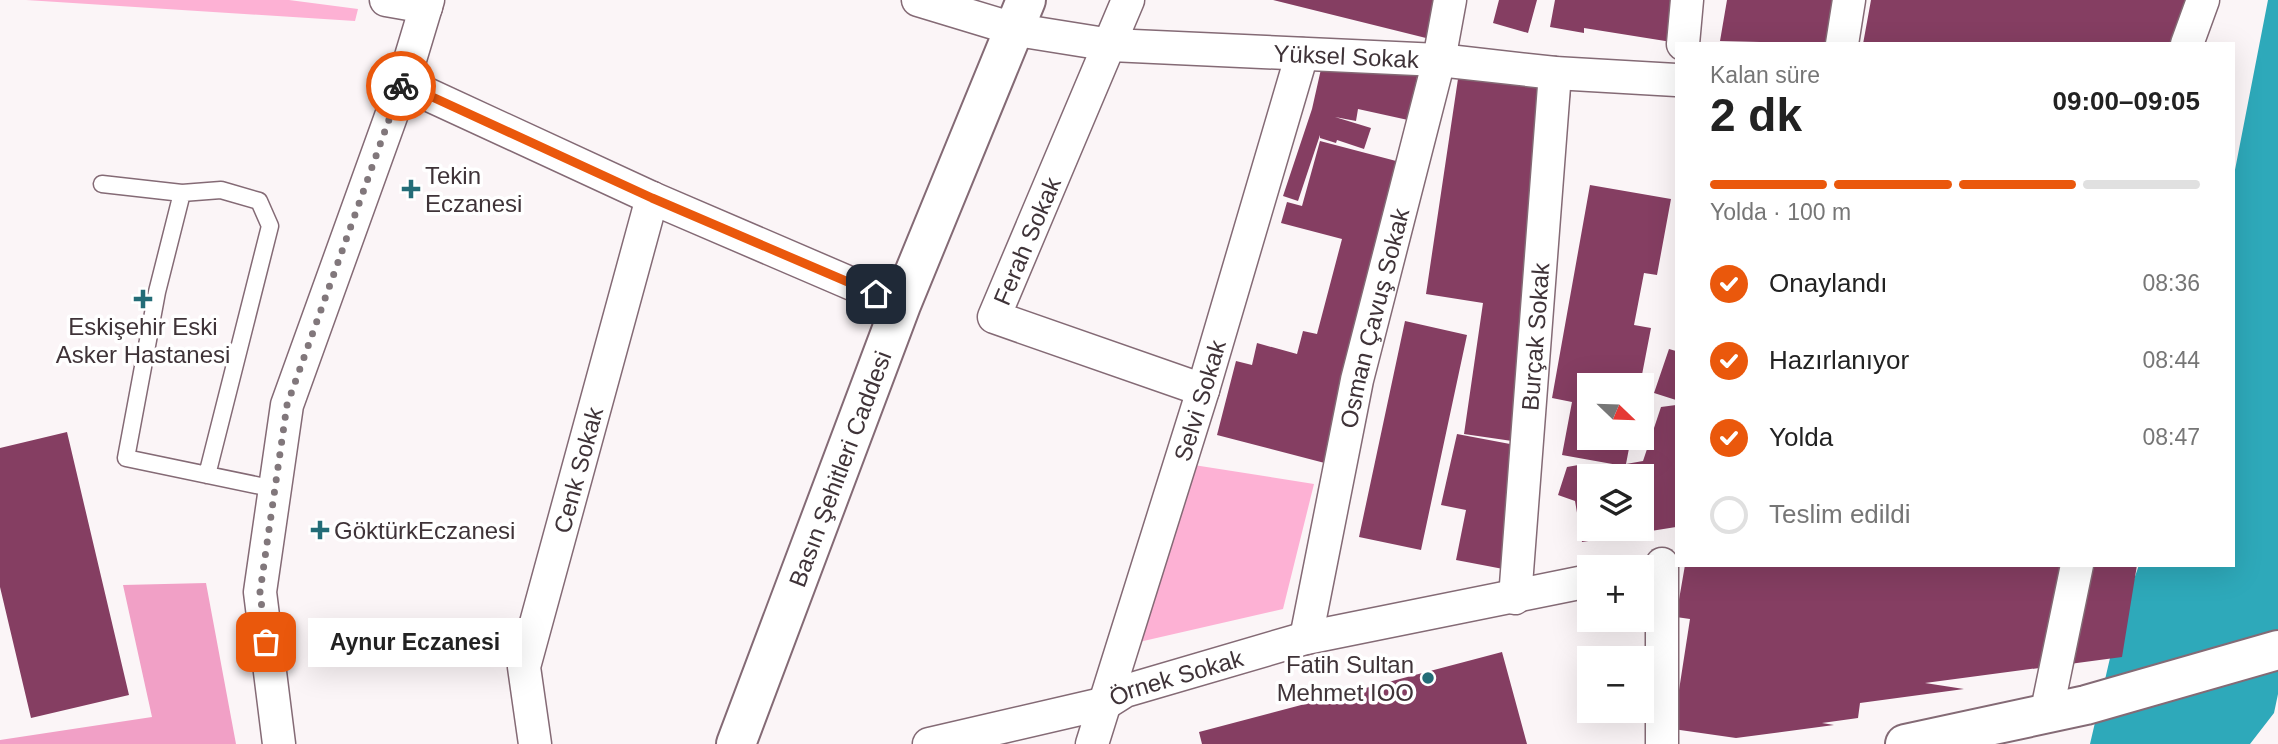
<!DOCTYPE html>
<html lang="tr">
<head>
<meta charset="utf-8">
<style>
  :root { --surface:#fff; --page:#f6f6f6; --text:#222; --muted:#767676; --line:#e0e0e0; --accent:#ea580c }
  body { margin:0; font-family:Arial,sans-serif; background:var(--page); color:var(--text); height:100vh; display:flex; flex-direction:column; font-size:26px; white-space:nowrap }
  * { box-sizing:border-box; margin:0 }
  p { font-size:23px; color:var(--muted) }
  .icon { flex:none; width:38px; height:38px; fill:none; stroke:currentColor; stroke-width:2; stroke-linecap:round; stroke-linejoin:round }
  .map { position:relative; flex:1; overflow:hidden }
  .side { position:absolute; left:1675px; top:42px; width:560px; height:525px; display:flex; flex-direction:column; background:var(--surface); border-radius:0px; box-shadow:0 7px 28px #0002 }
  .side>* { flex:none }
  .needle { width:46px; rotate:113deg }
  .fabs { position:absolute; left:1577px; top:373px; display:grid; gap:14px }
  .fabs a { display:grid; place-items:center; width:77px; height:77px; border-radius:0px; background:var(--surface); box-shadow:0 7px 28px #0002; font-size:35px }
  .pin { position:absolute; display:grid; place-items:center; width:60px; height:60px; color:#fff; margin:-30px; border-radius:14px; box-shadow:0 4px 10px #0006 }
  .courier { position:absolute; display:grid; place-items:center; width:70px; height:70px; margin:-35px; border:5px solid #ea580c; border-radius:50%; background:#fff; color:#222; box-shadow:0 2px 9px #0007 }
  .bubble { position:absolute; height:49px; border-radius:0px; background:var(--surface); box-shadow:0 7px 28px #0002; font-size:23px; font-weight:600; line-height:49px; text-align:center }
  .head em { font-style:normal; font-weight:600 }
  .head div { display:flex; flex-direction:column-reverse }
  .head { display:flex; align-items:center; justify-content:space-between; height:119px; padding:0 35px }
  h1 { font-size:46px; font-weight:600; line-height:52px }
  .bar { display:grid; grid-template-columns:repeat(4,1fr); gap:10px 7px; align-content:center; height:84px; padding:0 35px }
  .bar i { height:9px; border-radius:5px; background:var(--line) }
  .bar .on { background:var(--accent) }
  .bar p { grid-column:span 4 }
  ol { padding:0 35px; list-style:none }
  li { display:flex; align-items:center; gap:21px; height:77px }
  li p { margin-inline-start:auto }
  li .icon { padding:7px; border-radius:50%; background:var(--accent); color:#fff; stroke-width:4 }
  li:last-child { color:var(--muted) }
  li i { width:38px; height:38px; border:4px solid var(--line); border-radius:50% }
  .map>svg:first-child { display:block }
  .green { fill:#fdb1d4 }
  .forest { fill:#f1a0c6 }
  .water { fill:#2ea9ba }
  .building { fill:#853e62; fill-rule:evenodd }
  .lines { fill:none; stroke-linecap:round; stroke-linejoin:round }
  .lane-casing { stroke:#846a75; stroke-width:19 }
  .street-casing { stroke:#846a75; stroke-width:35 }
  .secondary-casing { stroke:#846a75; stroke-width:42 }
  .primary-casing { stroke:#846a75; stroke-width:42 }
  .lane { stroke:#fff; stroke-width:16 }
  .street { stroke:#fff; stroke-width:32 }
  .secondary { stroke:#fff; stroke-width:38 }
  .primary { stroke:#fff; stroke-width:38 }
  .done { stroke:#81777b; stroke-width:7; stroke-dasharray:0 12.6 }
  .route { stroke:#ea580c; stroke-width:9 }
  .poi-dot { fill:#236c77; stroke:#fff; stroke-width:2.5 }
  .labels { text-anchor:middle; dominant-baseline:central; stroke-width:7; stroke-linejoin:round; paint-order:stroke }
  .street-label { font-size:24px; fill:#3f3338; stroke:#fff }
  .poi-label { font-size:24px; fill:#3f3338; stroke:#fff; text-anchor:start }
</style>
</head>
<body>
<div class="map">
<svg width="2278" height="744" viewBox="0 0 2278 744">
  <rect width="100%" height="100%" fill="#fbf5f7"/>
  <path class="green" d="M26 0H289L358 9 355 21Z
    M1181 463 1314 484 1283 609 1126 645Z"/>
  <path class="forest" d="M206 583 236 744H0V740L152 717 123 585Z"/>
  <path class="water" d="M2268 0H2278V694L2274 713 2250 744H2090L2117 628 2139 565H2233V180Z"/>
  <path class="building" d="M1273 0H1435L1426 38Z
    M1499 0H1537L1528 33 1493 23Z
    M1555 0H1691L1684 44 1584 28V33L1550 27Z
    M1727 0H1838L1831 44 1720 41Z
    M1871 0H2196L2188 44H1863Z
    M1328 38 1421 58 1408 120 1358 109 1356 121 1335 117 1371 128 1364 149 1337 140 1336 143 1320 138V135L1298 201 1283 196 1312 109Z
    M1575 65 1519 442 1464 434 1483 303 1426 294 1459 72Z
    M1320 141 1419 167 1340 467 1217 435 1236 361 1252 365 1257 343 1297 354 1303 331 1317 334 1342 239 1281 223 1287 202 1302 206Z
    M1590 185 1671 199 1657 275 1644 273 1634 325 1651 328 1640 385H1589V438H1631L1626 464 1643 461 1661 407 1676 405V527L1582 542 1575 501 1558 495 1567 467 1584 464 1597 469 1618 465 1562 455 1572 402 1552 398ZM1589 476H1642V528H1589Z
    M1405 321 1467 335 1421 550 1359 537Z
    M1669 349 1676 351V400L1654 393Z
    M67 432 129 695 31 718 0 587V448Z
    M1457 434 1542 450 1519 572 1456 560 1466 510 1441 505Z
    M1685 565H2137L2122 657 1925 683 1964 689 1860 703 1858 718 1822 723 1834 725 1736 738 1673 729 1690 619 1676 617Z
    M1502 652 1527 744H1202L1199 732Z"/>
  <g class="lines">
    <defs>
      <path id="lane" d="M102 184 182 193 221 190 259 201 270 226 207 475
        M182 193 157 292 126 458 275 489"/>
      <g id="street">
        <path d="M386 0 426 7"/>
        <path id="s1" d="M918 0 1017 30 1111 45 1439 60 1555 73 1676 80"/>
        <path d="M1128 0 994 317 1203 390"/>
        <path d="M1683 44 1687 0"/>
        <path d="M1842 44 1849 0"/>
        <path d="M2187 44 2203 0"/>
        <path d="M403 83 652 198 901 305"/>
        <path d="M1662 564V744"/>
        <path id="s2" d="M1515 598 1555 73"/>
        <path id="s3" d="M1306 638 1357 380 1439 60 1450 0"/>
        <path d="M2046 715 2077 565"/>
        <path d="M279 744 260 592 287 405 403 83 428 0"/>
        <path id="s4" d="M535 744 524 667 652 198"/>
        <path id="s5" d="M929 744 1106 703 1125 691 1306 638 1589 581"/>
        <path id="s6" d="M1092 744 1203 390 1302 54"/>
      </g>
      <g id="secondary">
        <path id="s7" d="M736 744 901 305 1026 0"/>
      </g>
      <path id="primary" d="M1905 744 2086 705 2278 650"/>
    </defs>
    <use href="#lane" class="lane-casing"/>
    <use href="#street" class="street-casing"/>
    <use href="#secondary" class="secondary-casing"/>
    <use href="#primary" class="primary-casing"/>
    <use href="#lane" class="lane"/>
    <use href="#street" class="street"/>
    <use href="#secondary" class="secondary"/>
    <use href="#primary" class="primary"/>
  </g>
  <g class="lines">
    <path class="done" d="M266 642 260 592 287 405 401 86"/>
    <path class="route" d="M401 86 402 83 652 198 876 294"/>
  </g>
  <g class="poi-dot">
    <path d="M407.5 178.5h7v7h7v7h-7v7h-7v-7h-7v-7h7z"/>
    <path d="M139.5 288.5h7v7h7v7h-7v7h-7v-7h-7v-7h7z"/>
    <path d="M316.5 519.5h7v7h7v7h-7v7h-7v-7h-7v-7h7z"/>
    <circle cx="1428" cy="678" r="7"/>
  </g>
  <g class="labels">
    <g class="street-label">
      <text stroke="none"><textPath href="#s1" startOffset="434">Yüksel Sokak</textPath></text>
      <text transform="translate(1027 241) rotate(-67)">Ferah Sokak</text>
      <text stroke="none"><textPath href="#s3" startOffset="327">Osman Çavuş Sokak</textPath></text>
      <text stroke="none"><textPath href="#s2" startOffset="262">Burçak Sokak</textPath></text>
      <text stroke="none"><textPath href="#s6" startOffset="360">Selvi Sokak</textPath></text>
      <text stroke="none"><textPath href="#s7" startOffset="294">Basın Şehitleri Caddesi</textPath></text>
      <text stroke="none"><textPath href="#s4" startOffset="282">Cenk Sokak</textPath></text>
      <text stroke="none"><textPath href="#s5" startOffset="257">Örnek Sokak</textPath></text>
    </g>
    <g class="poi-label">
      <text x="425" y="175">Tekin<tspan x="425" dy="28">Eczanesi</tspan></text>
      <text x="143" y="326" text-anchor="middle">Eskişehir Eski<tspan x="143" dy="28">Asker Hastanesi</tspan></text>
      <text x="334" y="530">GöktürkEczanesi</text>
      <text x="1414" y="664" text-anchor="end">Fatih Sultan<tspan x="1414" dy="28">Mehmet IOO</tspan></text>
    </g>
  </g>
</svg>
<div class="fabs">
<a><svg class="needle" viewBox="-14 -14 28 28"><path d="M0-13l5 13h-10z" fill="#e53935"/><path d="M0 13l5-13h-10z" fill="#767676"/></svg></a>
<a><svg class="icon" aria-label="layers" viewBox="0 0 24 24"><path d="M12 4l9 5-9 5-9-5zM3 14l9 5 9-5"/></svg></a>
<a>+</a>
<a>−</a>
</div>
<div class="pin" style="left:266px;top:642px;background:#ea580c"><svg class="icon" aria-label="bag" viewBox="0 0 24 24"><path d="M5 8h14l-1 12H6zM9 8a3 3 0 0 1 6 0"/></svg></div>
<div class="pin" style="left:876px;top:294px;background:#1f2937"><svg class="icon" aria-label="home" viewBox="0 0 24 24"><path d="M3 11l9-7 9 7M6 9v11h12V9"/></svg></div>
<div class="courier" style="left:401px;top:86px"><svg class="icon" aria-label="bike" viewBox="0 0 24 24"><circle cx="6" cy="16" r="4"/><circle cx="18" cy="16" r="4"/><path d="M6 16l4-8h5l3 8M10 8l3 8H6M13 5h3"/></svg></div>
<div class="bubble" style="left:308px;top:618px;width:214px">Aynur Eczanesi</div>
<section class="side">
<div class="head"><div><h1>2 dk</h1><p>Kalan süre</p></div><em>09:00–09:05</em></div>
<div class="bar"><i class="on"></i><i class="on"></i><i class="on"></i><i></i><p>Yolda · 100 m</p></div>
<ol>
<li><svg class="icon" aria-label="check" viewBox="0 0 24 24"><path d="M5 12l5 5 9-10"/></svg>Onaylandı<p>08:36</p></li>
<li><svg class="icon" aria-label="check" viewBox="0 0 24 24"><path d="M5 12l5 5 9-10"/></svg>Hazırlanıyor<p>08:44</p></li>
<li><svg class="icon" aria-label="check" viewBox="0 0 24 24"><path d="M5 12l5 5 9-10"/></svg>Yolda<p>08:47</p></li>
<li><i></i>Teslim edildi</li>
</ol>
</section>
</div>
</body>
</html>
